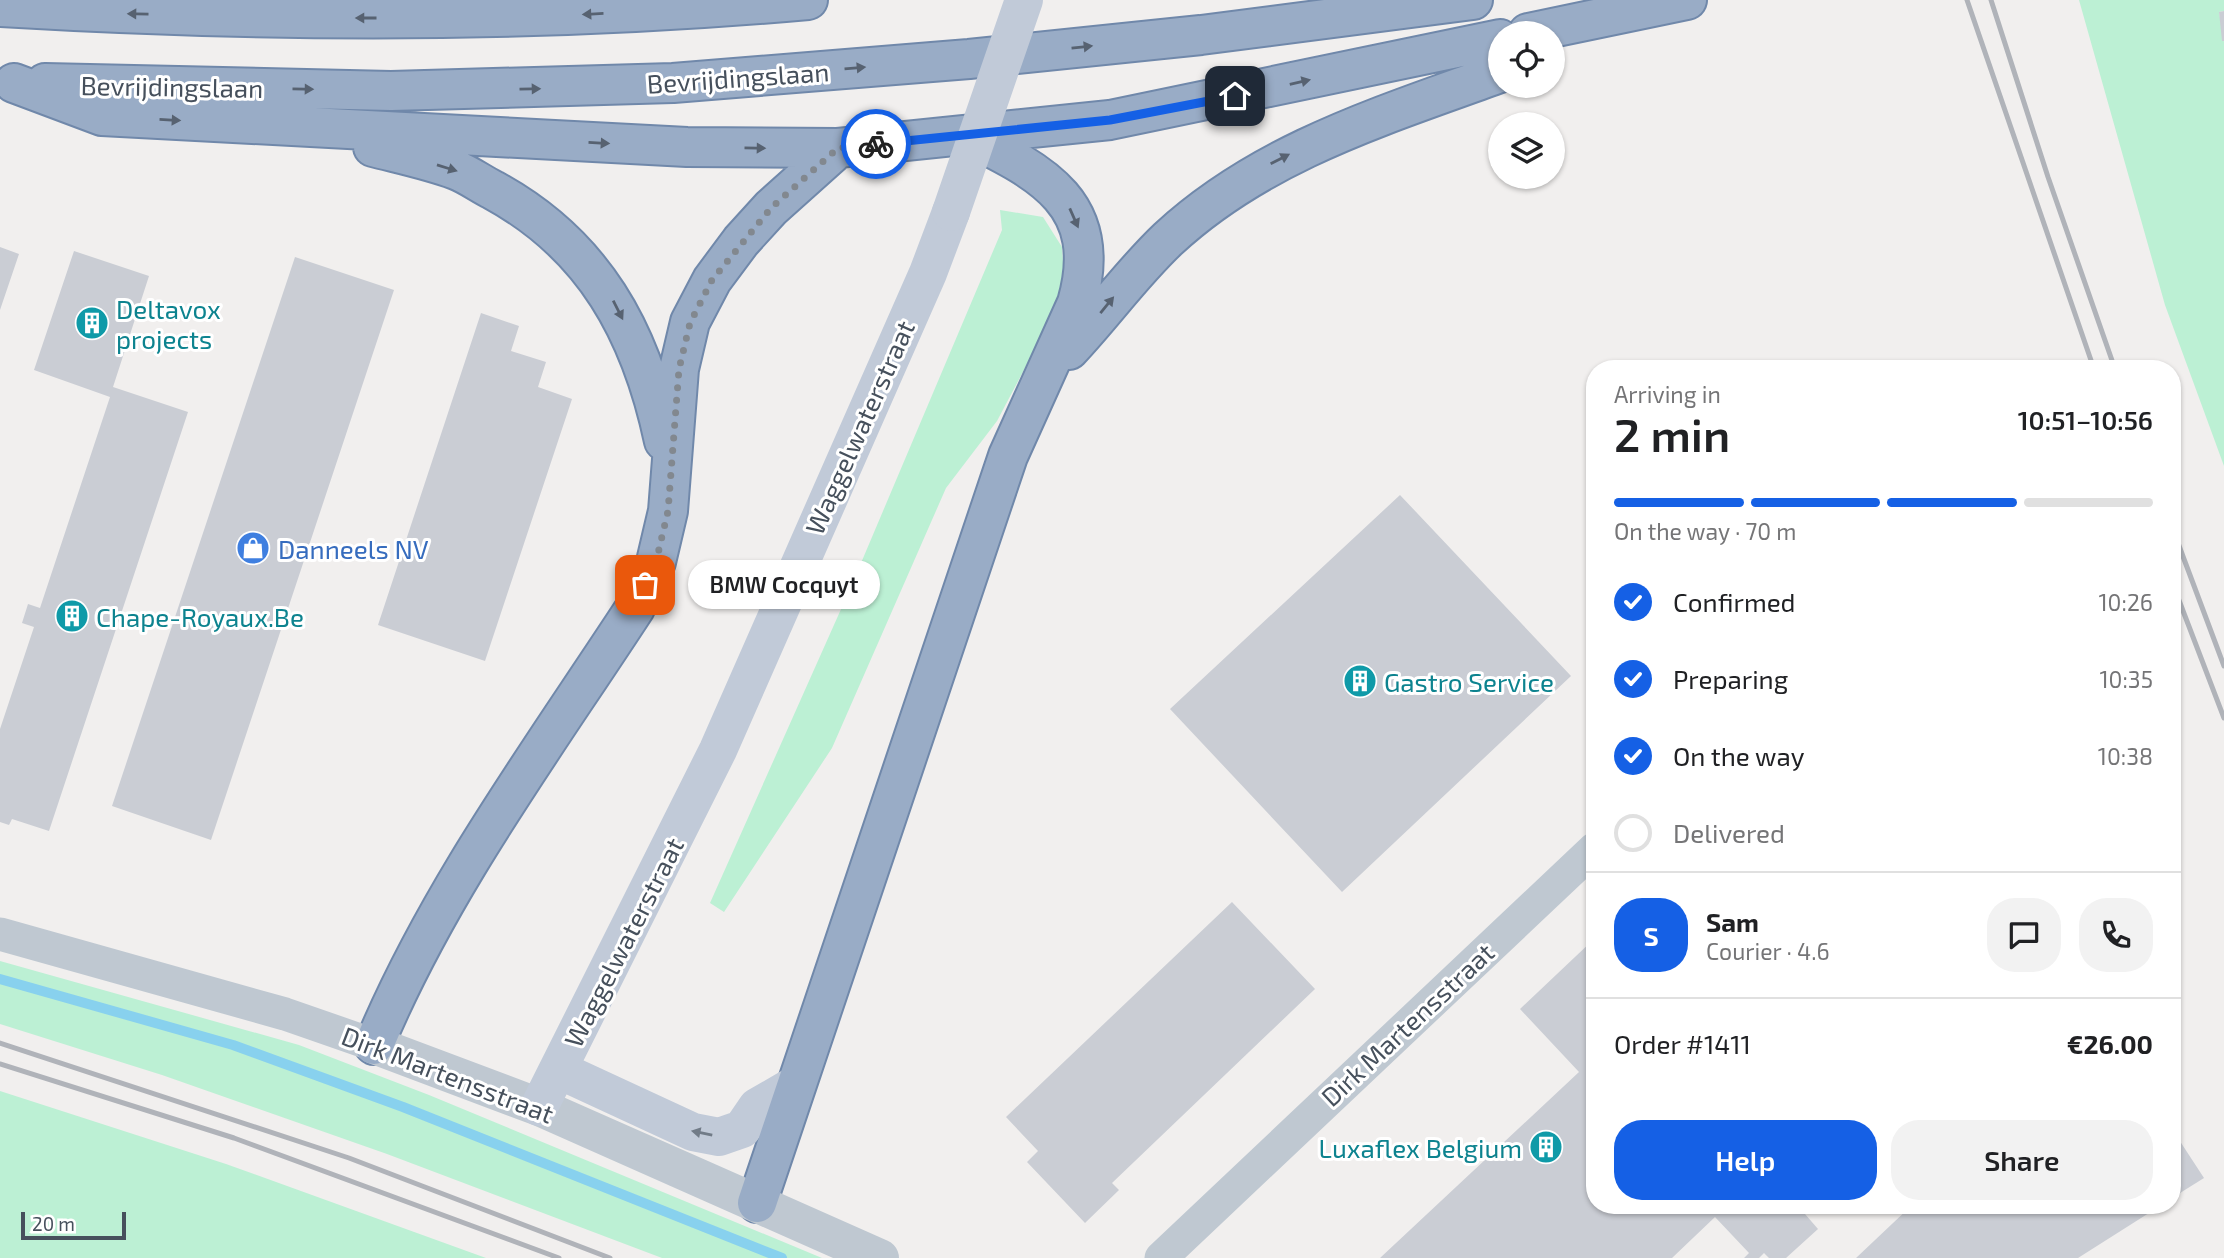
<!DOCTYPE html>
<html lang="en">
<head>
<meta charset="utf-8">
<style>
  :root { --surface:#fff; --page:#f2f2f2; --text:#202124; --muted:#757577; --line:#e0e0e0; --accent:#1560e5 }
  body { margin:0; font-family:"Exo 2",sans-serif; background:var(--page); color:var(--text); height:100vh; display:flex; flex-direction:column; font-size:26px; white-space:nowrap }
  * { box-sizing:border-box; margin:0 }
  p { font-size:23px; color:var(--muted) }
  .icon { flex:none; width:38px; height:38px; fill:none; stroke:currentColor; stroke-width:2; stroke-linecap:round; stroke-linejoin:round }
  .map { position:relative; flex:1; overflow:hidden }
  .sheet { position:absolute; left:1586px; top:360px; width:595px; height:854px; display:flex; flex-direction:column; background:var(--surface); border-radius:28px; box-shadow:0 2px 5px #0004 }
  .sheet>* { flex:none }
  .fabs { position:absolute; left:1488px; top:21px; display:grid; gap:14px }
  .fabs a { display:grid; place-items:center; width:77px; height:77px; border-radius:50%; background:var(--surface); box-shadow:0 2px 5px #0004; font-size:35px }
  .scale { position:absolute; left:21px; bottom:18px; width:105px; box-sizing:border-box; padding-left:7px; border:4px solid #46505c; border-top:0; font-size:19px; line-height:24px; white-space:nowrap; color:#46505c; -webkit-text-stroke:5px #fff; paint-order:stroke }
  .pin { position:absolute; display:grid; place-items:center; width:60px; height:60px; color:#fff; margin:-30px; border-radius:14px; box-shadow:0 4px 10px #0006 }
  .courier { position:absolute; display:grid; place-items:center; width:70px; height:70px; margin:-35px; border:5px solid #1560e5; border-radius:50%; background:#fff; color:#222; box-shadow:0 2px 9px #0007 }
  .bubble { position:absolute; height:49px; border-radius:24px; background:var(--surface); box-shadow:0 2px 5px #0004; font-size:23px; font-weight:600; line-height:49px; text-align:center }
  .overview em { font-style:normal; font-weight:600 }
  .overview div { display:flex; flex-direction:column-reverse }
  .overview { display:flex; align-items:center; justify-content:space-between; height:119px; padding:0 28px }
  h1 { font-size:46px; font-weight:600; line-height:52px }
  .bar { display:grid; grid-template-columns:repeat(4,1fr); gap:10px 7px; align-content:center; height:84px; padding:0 28px }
  .bar i { height:9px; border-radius:5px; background:var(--line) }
  .bar .on { background:var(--accent) }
  .bar p { grid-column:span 4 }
  .line { display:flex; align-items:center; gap:18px; padding:0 28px; border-top:2px solid var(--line) }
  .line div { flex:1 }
  .round { display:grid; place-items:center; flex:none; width:74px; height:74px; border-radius:28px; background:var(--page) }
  ol { padding:0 28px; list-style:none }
  li { display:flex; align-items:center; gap:21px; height:77px }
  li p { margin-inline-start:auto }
  li .icon { padding:7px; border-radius:50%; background:var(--accent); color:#fff; stroke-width:4 }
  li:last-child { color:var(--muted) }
  li i { width:38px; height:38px; border:4px solid var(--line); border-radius:50% }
  .action { display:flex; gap:14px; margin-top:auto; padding:14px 28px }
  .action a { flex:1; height:80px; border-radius:28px; background:var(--accent); color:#fff; font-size:28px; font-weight:600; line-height:80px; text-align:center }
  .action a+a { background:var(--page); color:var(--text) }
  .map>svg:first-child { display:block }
  .green { fill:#bcf0d4 }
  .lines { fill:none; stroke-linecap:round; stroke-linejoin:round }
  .stream { stroke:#88d1ee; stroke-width:10 }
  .building { fill:#cacdd4 }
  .trunk-casing { stroke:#7088aa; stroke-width:42 }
  .minor { stroke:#bfc8d1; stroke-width:33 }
  .tertiary { stroke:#bfc8d1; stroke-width:38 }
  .secondary { stroke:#c1cad8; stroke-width:38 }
  .trunk { stroke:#99acc6; stroke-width:38 }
  .rail { stroke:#b0b3b9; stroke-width:5 }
  .secondary-bridge { stroke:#c1cad8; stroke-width:38 }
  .oneway { fill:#576271 }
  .oneway2 { fill:#717b87 }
  .done { stroke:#82888f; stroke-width:7; stroke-dasharray:0 12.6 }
  .route { stroke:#1560e5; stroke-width:9 }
  .labels { text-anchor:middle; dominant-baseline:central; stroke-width:6; stroke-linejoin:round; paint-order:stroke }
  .street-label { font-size:26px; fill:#46505c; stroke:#fff }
  .culture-label { font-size:26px; fill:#0d838f; stroke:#fff; text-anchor:start }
  .shop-label { font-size:26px; fill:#366cbe; stroke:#fff; text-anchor:start }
</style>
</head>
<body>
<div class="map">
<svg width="2224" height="1258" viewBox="0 0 2224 1258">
  <rect width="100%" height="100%" fill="#f1efee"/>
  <path class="green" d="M2079 0H2224V11L2219 12 2224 42V466L2165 305Z
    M1000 210 1043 217 1062 247 1065 292 997 421 946 488 832 748 724 912 710 903 850 589 1002 230Z
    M0 961 299 1045 429 1095 822 1258H662L387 1154 162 1075 0 1024Z
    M0 1091 226 1164 486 1258H0Z"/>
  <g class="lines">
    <path class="stream" d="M0 979 233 1045 403 1107 782 1258"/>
  </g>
  <path class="building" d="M2224 11V41H2222L2219 12Z
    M0 247 19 254 0 310Z
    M74 251 149 276 113 387 188 412 49 831 12 819 9 825 0 822V729L34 627 22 623 28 604 40 608 110 397 34 370Z
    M295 257 394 290 211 840 112 806Z
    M481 313 519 326 511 351 546 362 538 387 572 399 485 661 378 625Z
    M1400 495 1571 676 1342 892 1170 709Z
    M1232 902 1315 989 1112 1183 1119 1190 1085 1223 1027 1162 1038 1151 1006 1117Z
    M1594 939V1206H1814L1805 1214 1818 1229 1786 1258H1769L1764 1253 1759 1258H1744L1749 1253 1715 1217 1672 1258H1380L1579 1072 1520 1009Z
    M2172 1129 2204 1178 2172 1198Z
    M1911 1206H2160L2078 1258H1856Z"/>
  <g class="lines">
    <defs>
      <path id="trunk" d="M0 7C269 23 540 24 808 0
        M1528 33 1687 0
        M14 83 102 116 687 147 838 148 1110 120 1500 39
        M45 83 391 91 673 83 969 59 1201 35 1473 0
        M373 147C400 154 429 160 456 170 469 175 481 184 493 190 594 245 641 332 664 441
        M1069 350C1103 314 1132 273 1168 239 1262 152 1382 116 1500 73
        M374 1045C439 889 543 749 635 608L656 562 668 511 679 369 690 322 712 280 741 241 771 208 838 148
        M757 1203 1008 456 1077 303C1105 204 1043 173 966 135"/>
    </defs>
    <use href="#trunk" class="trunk-casing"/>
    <path class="minor" d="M0 934 285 1014 374 1045
      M1161 1258 1594 849"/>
    <path class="tertiary" d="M374 1045 539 1107 880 1258"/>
    <path class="secondary" d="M559 1070 693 1132 719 1137 742 1129 757 1107 795 1085
      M539 1107 718 750 928 273 951 212"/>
    <use href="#trunk" class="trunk"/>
    <path class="rail" d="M1967 0 2094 369
      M1991 0 2048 177 2115 369
      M2172 527 2224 666
      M2172 582 2224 718
      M0 1043 349 1158 610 1258
      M0 1064 234 1138 559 1258"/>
    <path class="secondary-bridge" d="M951 212 1024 0"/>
  </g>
  <defs><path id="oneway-solid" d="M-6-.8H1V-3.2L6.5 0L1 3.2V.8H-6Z" transform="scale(1.75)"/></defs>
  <g class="oneway">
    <use href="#oneway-solid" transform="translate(138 14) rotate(-179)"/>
    <use href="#oneway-solid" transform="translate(593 14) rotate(177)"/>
    <use href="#oneway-solid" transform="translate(366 18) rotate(-180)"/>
    <use href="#oneway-solid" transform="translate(1082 47) rotate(-6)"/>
    <use href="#oneway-solid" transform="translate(855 68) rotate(-5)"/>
    <use href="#oneway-solid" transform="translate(1300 82) rotate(-13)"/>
    <use href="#oneway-solid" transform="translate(303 89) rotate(1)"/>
    <use href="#oneway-solid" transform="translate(530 89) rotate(-1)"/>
    <use href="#oneway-solid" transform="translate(170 120) rotate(3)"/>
    <use href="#oneway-solid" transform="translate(599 143) rotate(3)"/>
    <use href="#oneway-solid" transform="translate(755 148) rotate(1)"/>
    <use href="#oneway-solid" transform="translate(1280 159) rotate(-27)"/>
    <use href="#oneway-solid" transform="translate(447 168) rotate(17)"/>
    <use href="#oneway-solid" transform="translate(1074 218) rotate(66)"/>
    <use href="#oneway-solid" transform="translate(1107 305) rotate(-51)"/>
    <use href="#oneway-solid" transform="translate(618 310) rotate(63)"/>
  </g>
  <use class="oneway2" href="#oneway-solid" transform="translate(702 1133) rotate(-168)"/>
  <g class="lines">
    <path class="done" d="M645 585 656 562 668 511 679 369 690 323 712 280 771 208 838 148 876 144"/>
    <path class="route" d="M876 144 1110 120 1235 96"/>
  </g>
  <defs>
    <symbol id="building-disc" viewBox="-11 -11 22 22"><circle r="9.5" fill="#0f9aa8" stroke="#fff"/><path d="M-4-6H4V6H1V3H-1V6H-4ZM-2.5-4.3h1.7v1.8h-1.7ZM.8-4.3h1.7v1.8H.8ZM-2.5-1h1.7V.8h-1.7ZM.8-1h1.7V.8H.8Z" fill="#fff"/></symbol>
    <symbol id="shop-disc" viewBox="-11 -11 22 22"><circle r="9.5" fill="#3f7fe0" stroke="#fff"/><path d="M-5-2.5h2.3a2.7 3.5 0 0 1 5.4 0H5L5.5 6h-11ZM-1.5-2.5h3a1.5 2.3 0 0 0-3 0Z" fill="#fff"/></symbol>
  </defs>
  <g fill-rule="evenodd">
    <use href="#building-disc" x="73" y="304" width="38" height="38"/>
    <use href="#shop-disc" x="234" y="529" width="38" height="38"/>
    <use href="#building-disc" x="53" y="597" width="38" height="38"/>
    <use href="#building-disc" x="1341" y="662" width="38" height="38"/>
    <use href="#building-disc" x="1527" y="1128" width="38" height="38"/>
  </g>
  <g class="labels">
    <g class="street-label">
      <text transform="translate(738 77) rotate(-4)">Bevrijdingslaan</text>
      <text transform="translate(172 86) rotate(1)">Bevrijdingslaan</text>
      <text transform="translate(859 427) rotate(-66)">Waggelwaterstraat</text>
      <text transform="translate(623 942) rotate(-63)">Waggelwaterstraat</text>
      <text transform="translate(1407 1024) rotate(-43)">Dirk Martensstraat</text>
      <text transform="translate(448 1074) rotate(21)">Dirk Martensstraat</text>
    </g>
    <g class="culture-label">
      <text x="116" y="308">Deltavox<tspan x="116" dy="30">projects</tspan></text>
      <text x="96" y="616">Chape-Royaux.Be</text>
      <text x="1384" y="681">Gastro Service</text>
      <text x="1522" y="1147" text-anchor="end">Luxaflex Belgium</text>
    </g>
    <g class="shop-label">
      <text x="278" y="548">Danneels NV</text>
    </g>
  </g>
</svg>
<div class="fabs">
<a><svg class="icon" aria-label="locate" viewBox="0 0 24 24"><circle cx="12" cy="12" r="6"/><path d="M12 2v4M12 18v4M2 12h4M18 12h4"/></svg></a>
<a><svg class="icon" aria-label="layers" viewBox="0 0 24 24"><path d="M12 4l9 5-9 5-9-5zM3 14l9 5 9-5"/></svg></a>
</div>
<div class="scale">20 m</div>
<div class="pin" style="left:645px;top:585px;background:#ea580c"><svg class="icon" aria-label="bag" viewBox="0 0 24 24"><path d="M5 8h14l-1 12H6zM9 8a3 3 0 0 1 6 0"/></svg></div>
<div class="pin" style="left:1235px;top:96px;background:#1f2937"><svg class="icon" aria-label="home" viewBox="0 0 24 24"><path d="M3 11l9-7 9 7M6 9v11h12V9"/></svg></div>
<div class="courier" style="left:876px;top:144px"><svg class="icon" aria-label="bike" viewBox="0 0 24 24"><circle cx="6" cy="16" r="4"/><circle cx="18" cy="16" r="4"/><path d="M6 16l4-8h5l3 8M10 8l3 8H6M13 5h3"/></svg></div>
<div class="bubble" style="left:688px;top:560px;width:192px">BMW Cocquyt</div>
<section class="sheet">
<div class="overview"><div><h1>2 min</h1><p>Arriving in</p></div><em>10:51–10:56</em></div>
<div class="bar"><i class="on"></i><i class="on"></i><i class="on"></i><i></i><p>On the way · 70 m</p></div>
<ol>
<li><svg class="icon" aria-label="check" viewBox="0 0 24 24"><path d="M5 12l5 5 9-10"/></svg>Confirmed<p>10:26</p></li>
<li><svg class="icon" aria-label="check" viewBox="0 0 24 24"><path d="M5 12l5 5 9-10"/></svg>Preparing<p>10:35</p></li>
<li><svg class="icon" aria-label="check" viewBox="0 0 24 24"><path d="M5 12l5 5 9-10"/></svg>On the way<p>10:38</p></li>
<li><i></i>Delivered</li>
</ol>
<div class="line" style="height:126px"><b class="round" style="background:var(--accent);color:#fff">S</b><div><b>Sam</b><p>Courier · 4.6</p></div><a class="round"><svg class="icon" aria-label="chat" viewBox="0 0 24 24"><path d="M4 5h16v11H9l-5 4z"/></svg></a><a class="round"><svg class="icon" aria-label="phone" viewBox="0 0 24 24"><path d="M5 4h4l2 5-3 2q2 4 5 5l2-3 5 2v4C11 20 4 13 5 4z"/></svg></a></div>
<div class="line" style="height:91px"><div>Order #1411</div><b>€26.00</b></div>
<div class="action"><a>Help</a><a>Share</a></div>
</section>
</div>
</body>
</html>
